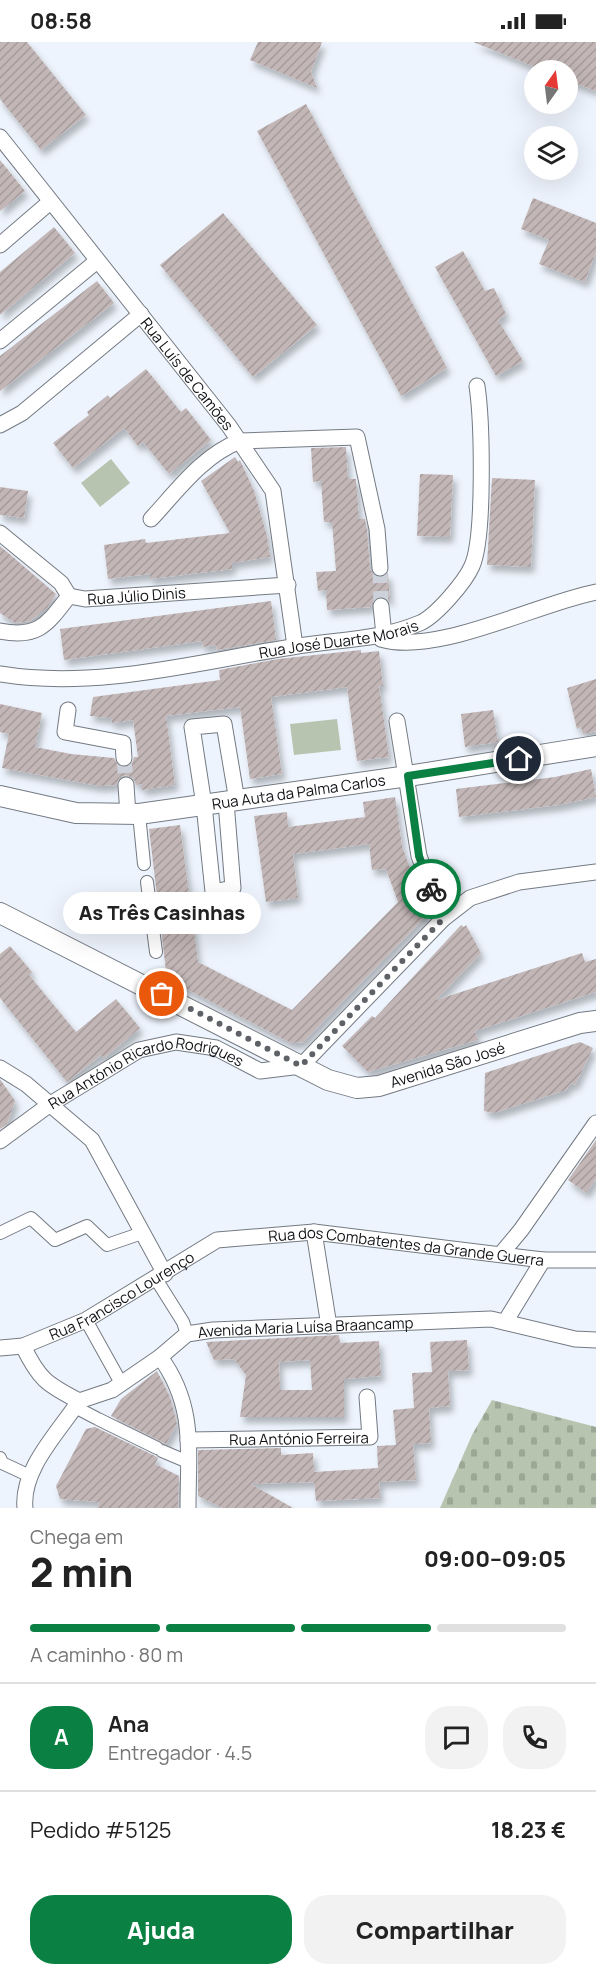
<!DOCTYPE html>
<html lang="pt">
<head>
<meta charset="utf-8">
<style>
  :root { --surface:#fff; --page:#f2f2f2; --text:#222; --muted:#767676; --line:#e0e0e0; --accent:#0b8043 }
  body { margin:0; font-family:Manrope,sans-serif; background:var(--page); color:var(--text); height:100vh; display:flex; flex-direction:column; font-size:22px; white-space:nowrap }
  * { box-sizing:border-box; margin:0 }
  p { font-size:20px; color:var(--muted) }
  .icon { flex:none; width:33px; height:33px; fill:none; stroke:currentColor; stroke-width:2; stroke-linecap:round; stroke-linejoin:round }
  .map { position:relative; height:1466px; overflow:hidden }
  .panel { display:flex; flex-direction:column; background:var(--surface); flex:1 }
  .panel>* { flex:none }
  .needle { width:39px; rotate:14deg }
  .fabs { position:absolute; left:524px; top:18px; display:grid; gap:12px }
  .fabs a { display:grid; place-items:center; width:54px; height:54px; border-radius:50%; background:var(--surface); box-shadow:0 6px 24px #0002; font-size:30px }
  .pin { position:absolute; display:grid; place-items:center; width:51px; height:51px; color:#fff; margin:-26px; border:3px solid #fff; border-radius:50%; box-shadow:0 2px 6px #0007 }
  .courier { position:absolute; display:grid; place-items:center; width:60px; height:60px; margin:-30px; border:4px solid #0b8043; border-radius:50%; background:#fff; color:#222; box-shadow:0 2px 8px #0007 }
  .bubble { position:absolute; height:42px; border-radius:21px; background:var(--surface); box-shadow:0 6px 24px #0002; font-size:20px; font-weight:800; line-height:42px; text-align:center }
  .head em { font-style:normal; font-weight:800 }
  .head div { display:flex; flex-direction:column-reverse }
  .head { display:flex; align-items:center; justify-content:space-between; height:102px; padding:0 30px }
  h1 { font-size:39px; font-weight:800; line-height:45px }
  .bar { display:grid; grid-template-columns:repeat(4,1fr); gap:9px 6px; align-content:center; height:72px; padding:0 30px }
  .bar i { height:8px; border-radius:4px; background:var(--line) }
  .bar .active { background:var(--accent) }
  .bar p { grid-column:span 4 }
  .line { display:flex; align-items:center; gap:15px; padding:0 30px; border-top:2px solid var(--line) }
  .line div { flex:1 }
  .round { display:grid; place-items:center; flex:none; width:63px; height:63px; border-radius:24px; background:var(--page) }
  .cta { display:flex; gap:12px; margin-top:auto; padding:12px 30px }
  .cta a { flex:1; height:69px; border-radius:24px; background:var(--accent); color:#fff; font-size:24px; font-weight:800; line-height:69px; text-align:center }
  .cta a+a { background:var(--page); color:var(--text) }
  .status { display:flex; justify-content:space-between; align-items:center; height:42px; padding:0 30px; background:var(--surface); direction:ltr }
  .status svg { height:16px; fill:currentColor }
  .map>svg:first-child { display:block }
  .cemetery { fill:url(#cemetery-stones) }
  .park { fill:#b7c5b0 }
  .building { fill:url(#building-hatch); fill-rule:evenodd; filter:url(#shadow) }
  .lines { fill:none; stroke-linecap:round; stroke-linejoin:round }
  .minor-tunnel { stroke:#cdd2da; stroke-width:15; stroke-dasharray:15 8; stroke-linecap:butt }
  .pedestrian-casing { stroke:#747a82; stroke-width:14 }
  .minor-casing { stroke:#747a82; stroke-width:17 }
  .tertiary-casing { stroke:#747a82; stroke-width:22 }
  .pedestrian { stroke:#fff; stroke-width:12 }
  .minor { stroke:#fff; stroke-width:15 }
  .tertiary { stroke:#fff; stroke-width:20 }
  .done { stroke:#5e6166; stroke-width:6; stroke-dasharray:0 10.8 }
  .route { stroke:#0b8043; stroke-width:8 }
  .labels { text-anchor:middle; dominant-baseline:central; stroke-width:6; stroke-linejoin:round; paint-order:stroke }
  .street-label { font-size:15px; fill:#101215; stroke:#eef4fd }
</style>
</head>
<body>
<div class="status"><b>08:58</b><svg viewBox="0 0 49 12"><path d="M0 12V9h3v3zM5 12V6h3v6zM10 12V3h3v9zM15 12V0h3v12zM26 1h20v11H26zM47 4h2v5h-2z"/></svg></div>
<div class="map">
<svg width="596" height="1466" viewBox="0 0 596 1466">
  <defs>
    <pattern id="cemetery-stones" width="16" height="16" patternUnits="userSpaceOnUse" patternTransform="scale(1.5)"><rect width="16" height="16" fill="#b7c5b0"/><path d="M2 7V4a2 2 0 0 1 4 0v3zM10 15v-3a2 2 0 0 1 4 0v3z" fill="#9ca896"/></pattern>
    <pattern id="building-hatch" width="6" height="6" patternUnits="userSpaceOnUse" patternTransform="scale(1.5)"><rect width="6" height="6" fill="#c3b6b6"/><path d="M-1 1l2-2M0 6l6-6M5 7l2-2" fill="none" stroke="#a69b9c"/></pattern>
    <filter id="shadow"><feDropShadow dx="3.5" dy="6" stdDeviation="3" flood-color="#0004"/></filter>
  </defs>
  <rect width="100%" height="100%" fill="#eef4fd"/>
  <path class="cemetery" d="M492 1358 596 1385V1466H440L472 1393Z"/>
  <path class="park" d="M111 417 130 441 100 465 81 441Z
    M337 677 341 708 294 713 290 682Z"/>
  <path class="building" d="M0 0H27L86 73 41 108 0 57Z
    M258 0H322L311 30 317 46 250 18Z
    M473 0H596V49L567 38V28H543Z
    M306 62 447 326 401 354 257 89Z
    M0 118 25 149 0 169Z
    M533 156 596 181V210L585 240 539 222 549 198 521 187Z
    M223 171 317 283 253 335 160 223Z
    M54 185 75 211 0 273V230Z
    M463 209 485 249 494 246 506 272 498 278 523 319 496 334 435 225Z
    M97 239 114 261 0 349V314Z
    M146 327 181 370 186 366 211 398 169 432 143 400 138 404 124 386 73 426 53 401 89 373 87 370 108 353 110 356Z
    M346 405 348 437H356L359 477H365L367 488 370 527 376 535 388 531 390 561 385 555 379 554 372 560 371 565 327 568 326 548 318 549 316 530 336 529 332 480H324L321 439 313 440 311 406Z
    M235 415 238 420 240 418 254 449 267 494 270 515 232 521V527L150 537V532L108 537 104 503 145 497 146 501 230 491 201 439Z
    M420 432 453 433 450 495 417 494Z
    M492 436 535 438 531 525 487 523Z
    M0 445 28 449 24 476 0 473Z
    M0 504 56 552 47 566 30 579 15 581 0 571Z
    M271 559 276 598 217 608 216 603 203 605 202 599 64 618 60 587Z
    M361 608V611L379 609 383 644H379L389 715 357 719 347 645 271 655 282 732 250 737 240 665 166 674 175 743 142 748V742L136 743 134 737 126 733 120 735 116 743 99 744 2 726 9 692 0 690V662L42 671 35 705 71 712 114 716 119 724 125 726 132 721 134 715H138L133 678 112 681 111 676 90 674 93 655 220 638 219 628 278 617Z
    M596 637V689L583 692 581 685 577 687 567 646Z
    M493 668 498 700 465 705 461 672Z
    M591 727 596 755 558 763 459 775 456 747 555 735Z
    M395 755 402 804 427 873 303 1000 291 1001 167 937 149 787 180 783 198 920 292 968 398 860 386 827 372 828 369 802 293 812 298 856 266 860 254 774 287 770 288 785 365 775 363 760Z
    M461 883 464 885 466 883 481 911 436 958 582 911 585 920 596 917V950L475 989 478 998 368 1030 342 1004 372 974 375 976Z
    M10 904 32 930 29 933 76 990 116 957 140 986 104 1016 101 1013 67 1040 0 956V912Z
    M580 1000 593 1006 575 1043 571 1041 566 1048 494 1071 484 1069 485 1031Z
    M0 1037 15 1059 7 1082 0 1087Z
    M596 1098V1137L586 1151 568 1138Z
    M339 1293 340 1301 379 1299 381 1334 344 1337V1375H240L246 1333 234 1317 214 1318 206 1300ZM310 1318 312 1348H280L279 1320Z
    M467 1298 469 1328 448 1329 450 1364 429 1366 431 1401 413 1402 416 1438 379 1440 380 1456 316 1459 314 1440 251 1442 293 1466H222L198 1454V1408L281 1406V1413L313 1411 314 1430 378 1426 377 1404 396 1403 393 1368 414 1366 412 1331 432 1330 430 1300Z
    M157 1329 170 1355 177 1382 166 1402 111 1374 121 1357Z
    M95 1385 155 1414 158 1416 155 1422 179 1434 178 1466H98L99 1460 60 1457 56 1444 86 1387Z"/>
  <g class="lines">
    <path class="minor-tunnel" d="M380 526 381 564
      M124 716 126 743"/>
    <defs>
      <path id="pedestrian" d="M139 772 144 822
        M147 840 156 910
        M0 1191 31 1176 55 1198 87 1184 107 1203 142 1191
        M156 1237 183 1280 187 1292
        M86 1278 121 1341
        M75 1365 96 1376
        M98 1377 157 1406
        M162 1409 188 1420
        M0 1416 2 1421 30 1434"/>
      <g id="minor">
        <path id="s1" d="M0 95 229 384 273 449 295 604"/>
        <path d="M0 203 50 160"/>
        <path d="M0 299 97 219"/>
        <path d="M0 383 22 371 141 272"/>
        <path d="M151 477C177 449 203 413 240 399L357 395 377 487 380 526"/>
        <path d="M0 491 61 541 69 554"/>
        <path d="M381 564 384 593"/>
        <path id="s2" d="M0 589C39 597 48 581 69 554L85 557 288 543"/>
        <path d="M381 597C437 614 538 561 596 550"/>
        <path id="s3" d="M0 632C97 648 196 620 292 605 337 597 377 599 420 581 436 574 465 540 472 524 485 495 482 378 477 344"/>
        <path d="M68 668 65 690 123 701 124 716"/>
        <path d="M397 679 419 814 443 877"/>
        <path d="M126 743 128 773"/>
        <path d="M226 760 233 846 213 850 204 763 192 685 224 682 237 759"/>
        <path d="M0 1026 26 1042 92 1098 165 1232"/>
        <path id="s4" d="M0 1099 49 1063 139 1008 176 1000 216 1006 260 1029 301 1024 443 877 470 856 519 840 596 830"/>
        <path d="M314 1190 329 1284"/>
        <path d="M501 1212 521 1188 596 1081"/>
        <path d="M505 1280 543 1218"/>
        <path id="s5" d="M23 1304C39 1337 46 1342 79 1359L112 1348 160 1315 187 1292 213 1288 491 1277 575 1297 596 1298"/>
        <path id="s6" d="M0 1306 23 1304 86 1278 217 1198 314 1190 543 1218H596"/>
        <path d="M160 1315C196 1364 188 1409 188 1466"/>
        <path id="s7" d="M188 1398 370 1395 367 1355"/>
        <path d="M25 1466C21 1427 59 1390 79 1359"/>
      </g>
      <g id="tertiary">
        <path id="s8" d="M0 754 76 771 139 772 408 734 596 704"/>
        <path id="s9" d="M0 871 328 1038 357 1046 379 1044 580 981 596 979"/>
      </g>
    </defs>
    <use href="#pedestrian" class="pedestrian-casing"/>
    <use href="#minor" class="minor-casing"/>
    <use href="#tertiary" class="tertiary-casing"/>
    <use href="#pedestrian" class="pedestrian"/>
    <use href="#minor" class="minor"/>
    <use href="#tertiary" class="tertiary"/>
  </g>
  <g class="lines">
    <path class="done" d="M162 952 301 1024 443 877 431 847"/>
    <path class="route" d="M431 847 419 814 408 734 519 717"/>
  </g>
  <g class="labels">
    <g class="street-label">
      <text stroke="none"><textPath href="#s1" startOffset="302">Rua Luís de Camões</textPath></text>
      <text stroke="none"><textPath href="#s2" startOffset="152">Rua Júlio Dinis</textPath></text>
      <text stroke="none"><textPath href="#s3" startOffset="342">Rua José Duarte Morais</textPath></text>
      <text stroke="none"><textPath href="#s8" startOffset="302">Rua Auta da Palma Carlos</textPath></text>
      <text stroke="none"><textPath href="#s9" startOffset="492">Avenida São José</textPath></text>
      <text stroke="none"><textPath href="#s4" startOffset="168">Rua António Ricardo Rodrigues</textPath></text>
      <text stroke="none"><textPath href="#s6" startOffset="435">Rua dos Combatentes da Grande Guerra</textPath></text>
      <text stroke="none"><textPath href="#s6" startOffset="134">Rua Francisco Lourenço</textPath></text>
      <text stroke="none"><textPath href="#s5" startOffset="328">Avenida Maria Luísa Braancamp</textPath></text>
      <text stroke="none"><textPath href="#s7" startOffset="111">Rua António Ferreira</textPath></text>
    </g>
  </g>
</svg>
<div class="fabs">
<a><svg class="needle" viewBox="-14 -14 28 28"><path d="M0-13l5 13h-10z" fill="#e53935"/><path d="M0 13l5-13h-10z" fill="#767676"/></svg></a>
<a><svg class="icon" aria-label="layers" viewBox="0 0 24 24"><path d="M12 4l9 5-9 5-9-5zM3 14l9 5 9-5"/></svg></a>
</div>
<div class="pin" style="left:162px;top:952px;background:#ea580c"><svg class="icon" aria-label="bag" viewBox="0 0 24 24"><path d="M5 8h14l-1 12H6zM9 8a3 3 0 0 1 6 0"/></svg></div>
<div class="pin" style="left:519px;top:717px;background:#1f2937"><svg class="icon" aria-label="home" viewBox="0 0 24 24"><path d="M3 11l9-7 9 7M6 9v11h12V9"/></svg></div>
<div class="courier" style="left:431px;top:847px"><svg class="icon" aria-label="bike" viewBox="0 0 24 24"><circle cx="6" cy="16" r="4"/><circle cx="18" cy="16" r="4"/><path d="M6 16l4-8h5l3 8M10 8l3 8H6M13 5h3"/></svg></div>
<div class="bubble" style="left:63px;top:850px;width:198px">As Três Casinhas</div>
</div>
<section class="panel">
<div class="head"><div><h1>2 min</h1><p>Chega em</p></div><em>09:00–09:05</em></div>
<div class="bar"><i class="active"></i><i class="active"></i><i class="active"></i><i></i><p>A caminho · 80 m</p></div>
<div class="line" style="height:108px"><b class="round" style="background:var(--accent);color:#fff">A</b><div><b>Ana</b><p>Entregador · 4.5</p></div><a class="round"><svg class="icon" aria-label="chat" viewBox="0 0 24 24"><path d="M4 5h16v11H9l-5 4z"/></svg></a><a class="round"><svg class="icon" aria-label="phone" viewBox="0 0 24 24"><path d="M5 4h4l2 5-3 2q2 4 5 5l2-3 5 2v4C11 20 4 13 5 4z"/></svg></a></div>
<div class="line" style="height:78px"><div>Pedido #5125</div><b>18.23 €</b></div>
<div class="cta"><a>Ajuda</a><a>Compartilhar</a></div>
</section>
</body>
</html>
